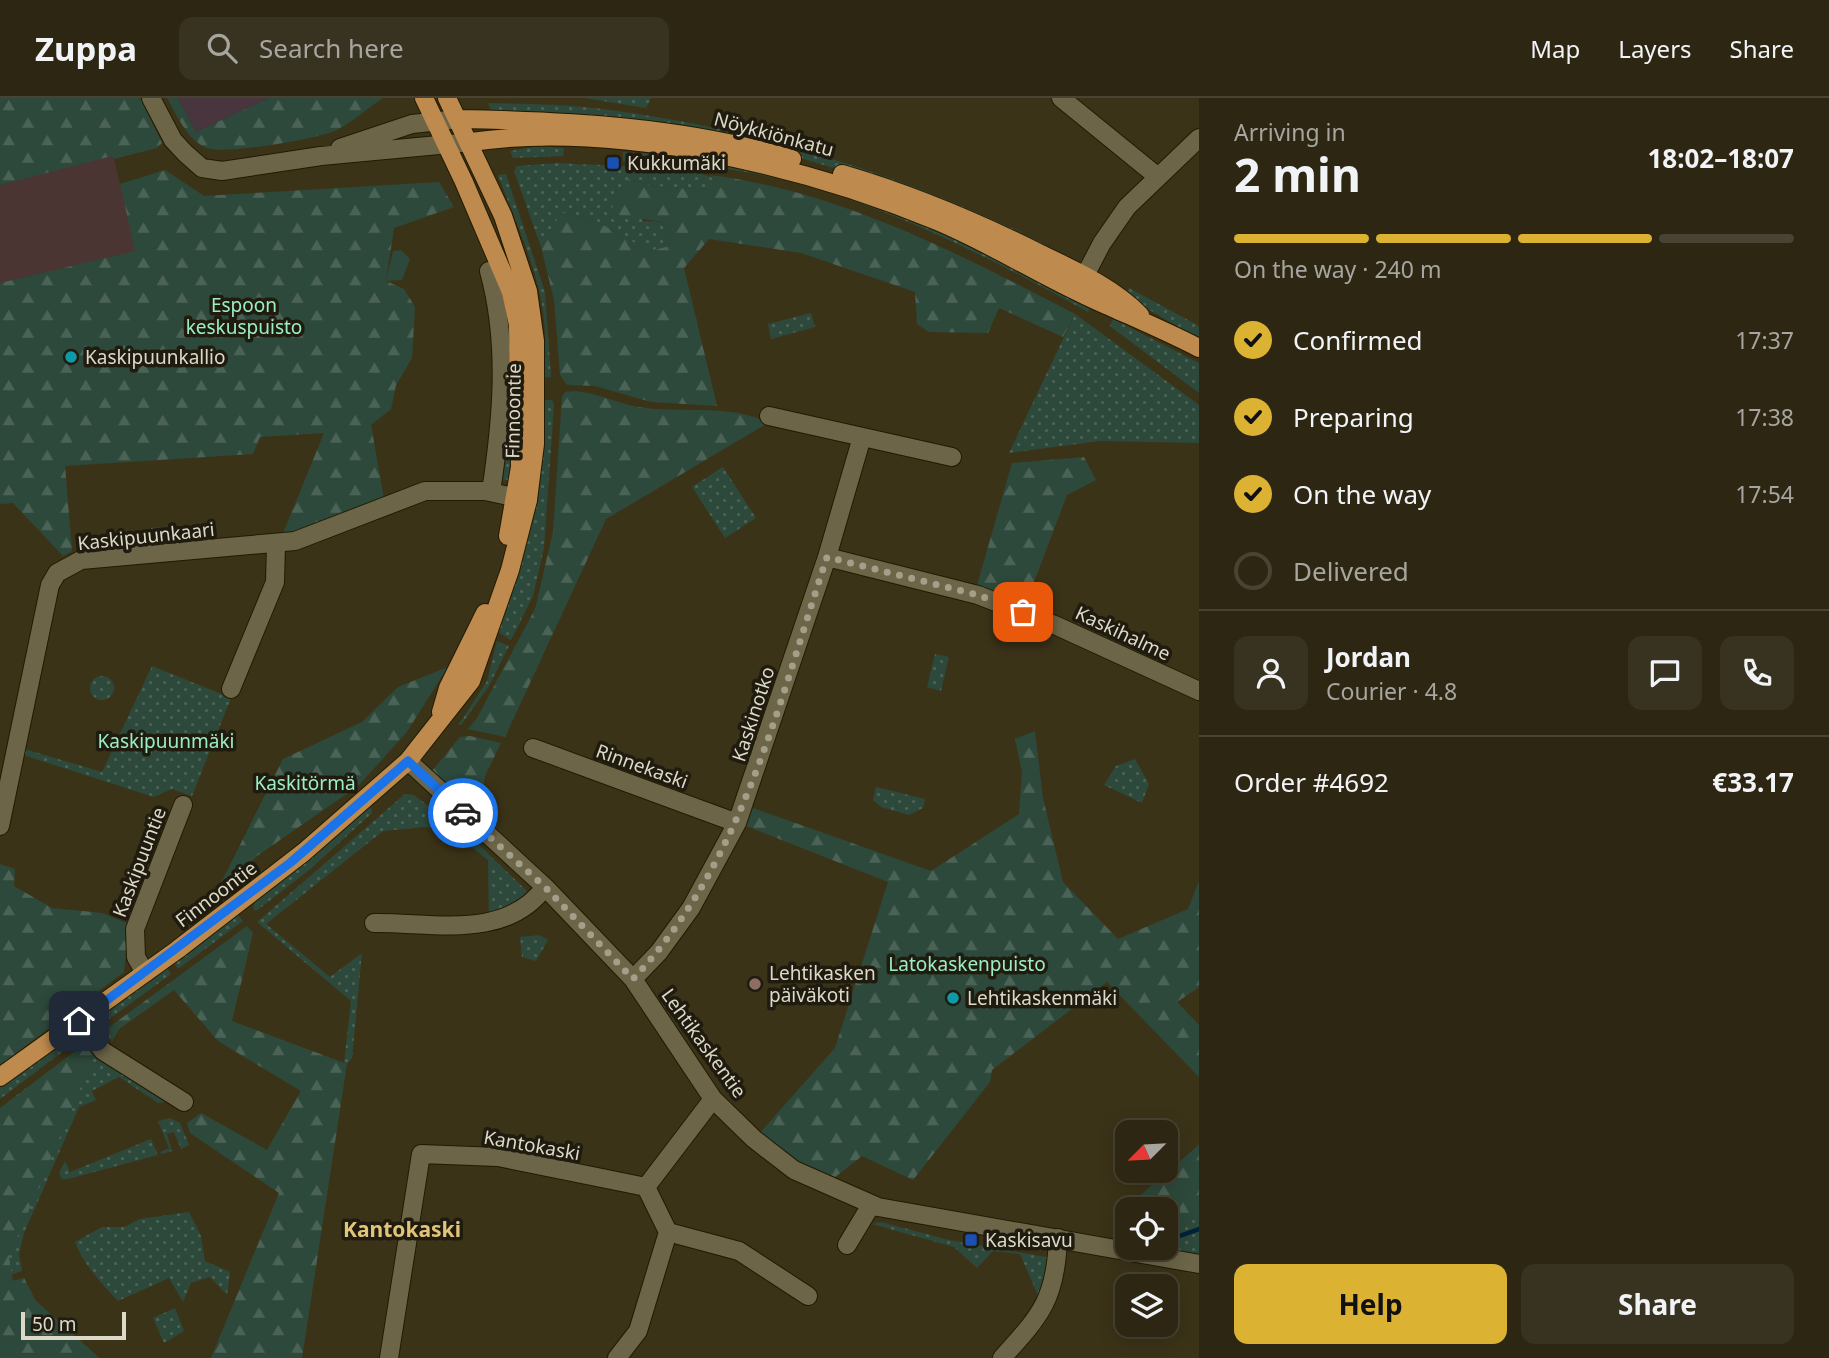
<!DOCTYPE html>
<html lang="en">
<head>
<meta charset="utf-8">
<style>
  :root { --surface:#2c2612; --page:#383220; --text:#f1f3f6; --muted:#a6a59f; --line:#484332; --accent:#dcb233 }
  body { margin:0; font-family:"Noto Sans",sans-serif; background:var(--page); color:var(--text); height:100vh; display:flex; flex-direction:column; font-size:26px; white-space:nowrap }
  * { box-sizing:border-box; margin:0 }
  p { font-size:23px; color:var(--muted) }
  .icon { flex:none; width:38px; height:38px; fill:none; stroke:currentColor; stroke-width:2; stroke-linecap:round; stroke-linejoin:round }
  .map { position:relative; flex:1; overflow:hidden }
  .panel { display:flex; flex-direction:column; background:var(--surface); width:630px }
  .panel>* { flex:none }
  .needle { width:46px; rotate:246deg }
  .tools { position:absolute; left:1115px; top:1022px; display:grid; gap:14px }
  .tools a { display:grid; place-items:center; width:63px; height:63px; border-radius:14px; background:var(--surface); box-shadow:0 4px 18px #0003,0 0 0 2px var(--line); font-size:35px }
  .scale { position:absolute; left:21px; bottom:18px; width:105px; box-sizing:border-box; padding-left:7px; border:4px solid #ddd9c9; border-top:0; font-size:19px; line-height:24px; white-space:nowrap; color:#ddd9c9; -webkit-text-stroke:5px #1f1b0f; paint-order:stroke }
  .pin { position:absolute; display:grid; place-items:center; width:60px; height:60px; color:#fff; margin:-30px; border-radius:14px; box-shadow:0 4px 10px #0006 }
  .courier { position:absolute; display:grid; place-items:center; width:70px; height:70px; margin:-35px; border:5px solid #1a73e8; border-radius:50%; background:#fff; color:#222; box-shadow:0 2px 9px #0007 }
  .overview em { font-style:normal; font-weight:700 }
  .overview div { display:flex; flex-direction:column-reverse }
  .overview { display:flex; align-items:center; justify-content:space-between; height:119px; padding:0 35px }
  h1 { font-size:46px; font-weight:700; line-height:52px }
  .bar { display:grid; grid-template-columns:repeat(4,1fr); gap:10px 7px; align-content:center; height:84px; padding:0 35px }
  .bar i { height:9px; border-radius:5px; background:var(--line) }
  .bar .current { background:var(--accent) }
  .bar p { grid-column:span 4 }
  .line { display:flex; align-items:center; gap:18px; padding:0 35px; border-top:2px solid var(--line) }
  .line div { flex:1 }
  .round { display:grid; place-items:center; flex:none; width:74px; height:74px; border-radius:14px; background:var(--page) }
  ol { padding:0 35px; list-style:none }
  li { display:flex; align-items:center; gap:21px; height:77px }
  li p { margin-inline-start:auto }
  li .icon { padding:7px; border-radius:50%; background:var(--accent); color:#111; stroke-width:4 }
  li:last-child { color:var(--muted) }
  li i { width:38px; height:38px; border:4px solid var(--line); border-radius:50% }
  .cta { display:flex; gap:14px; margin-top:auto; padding:14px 35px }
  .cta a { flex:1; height:80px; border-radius:14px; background:var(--accent); color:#111; font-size:28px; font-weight:700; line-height:80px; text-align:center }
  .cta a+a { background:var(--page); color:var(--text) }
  header { display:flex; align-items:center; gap:42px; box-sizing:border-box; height:98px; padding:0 35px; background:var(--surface); border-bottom:2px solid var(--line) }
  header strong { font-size:33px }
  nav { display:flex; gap:38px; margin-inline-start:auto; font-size:24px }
  .search { width:490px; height:63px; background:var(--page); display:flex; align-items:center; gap:18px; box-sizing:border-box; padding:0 24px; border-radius:14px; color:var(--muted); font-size:26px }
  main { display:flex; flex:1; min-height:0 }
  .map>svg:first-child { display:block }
  .commercial { fill:#48353d }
  .industrial { fill:#4a3533 }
  .grass { fill:url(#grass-dots) }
  .forest { fill:url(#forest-firs) }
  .garden { fill:#2d493b }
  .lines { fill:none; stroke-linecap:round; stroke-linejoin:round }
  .stream { stroke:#002337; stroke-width:4.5 }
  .minor-casing { stroke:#221b01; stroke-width:20 }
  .major-casing { stroke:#221b01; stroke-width:20 }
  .minor { stroke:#6d6548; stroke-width:18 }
  .major { stroke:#be8a4d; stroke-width:18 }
  .done { stroke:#a49f8b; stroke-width:7; stroke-dasharray:0 12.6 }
  .route { stroke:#1a73e8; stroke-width:9 }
  .transit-dot { fill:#1a4fb4; stroke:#1f1b0f; stroke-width:2.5 }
  .culture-dot { fill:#0f9aa8; stroke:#1f1b0f; stroke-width:2.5 }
  .education-dot { fill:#8d6e63; stroke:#1f1b0f; stroke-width:2.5 }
  .labels { text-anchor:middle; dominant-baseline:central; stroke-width:7; stroke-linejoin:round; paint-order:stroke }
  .street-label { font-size:19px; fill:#ddd9c9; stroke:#1f1b0f }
  .poi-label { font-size:19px; fill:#ddd9c9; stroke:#1f1b0f; text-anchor:start }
  .park-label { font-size:19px; fill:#9bedc4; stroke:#1f1b0f }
  .neighbourhood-label { font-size:21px; font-weight:bold; fill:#e0c479; stroke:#1f1b0f }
</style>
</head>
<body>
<header>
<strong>Zuppa</strong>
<div class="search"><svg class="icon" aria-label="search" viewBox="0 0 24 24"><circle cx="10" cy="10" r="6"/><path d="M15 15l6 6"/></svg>Search here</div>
<nav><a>Map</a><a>Layers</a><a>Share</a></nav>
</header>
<main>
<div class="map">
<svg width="1199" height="1260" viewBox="0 0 1199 1260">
  <defs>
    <pattern id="grass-dots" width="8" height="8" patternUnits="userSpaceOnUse" patternTransform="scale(1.75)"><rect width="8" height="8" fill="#2d493b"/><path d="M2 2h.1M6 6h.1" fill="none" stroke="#4b6356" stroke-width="1.8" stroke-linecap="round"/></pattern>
    <pattern id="forest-firs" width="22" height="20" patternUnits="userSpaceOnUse" patternTransform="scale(1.75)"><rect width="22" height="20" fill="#2d493b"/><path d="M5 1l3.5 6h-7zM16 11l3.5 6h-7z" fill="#4b6356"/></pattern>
  </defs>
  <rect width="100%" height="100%" fill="#3b3318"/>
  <path class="commercial" d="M178 0H269L196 34Z"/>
  <path class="industrial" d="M113 57 136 153 0 185V87Z"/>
  <path class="grass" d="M585 0H651L646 10Z
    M488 5C524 6 559 6 594 10 757 29 923 82 1068 158L1063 163 874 82 787 56 492 17Z
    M538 48 564 50 563 58 513 60 510 53Z
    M623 54C718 58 830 85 918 122 977 147 1034 179 1091 207L1088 214C978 153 860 92 734 72 697 66 660 65 623 63Z
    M559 65C593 68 693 67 717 82L708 92 652 88 628 81 643 123 663 124 670 148 649 153 594 122 561 115 541 149 514 73 517 68Z
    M506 76 545 194 551 279 540 280C559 212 521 139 498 77Z
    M1129 190 1199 228V241L1124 197Z
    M811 215 815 229 771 241 768 226Z
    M1075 216 1199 307V345L1100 343 1009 355Z
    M1113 221 1199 265V295L1110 228Z
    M516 295V338L510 381 503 383 504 373 498 367 508 296Z
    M541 302H552L554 307 544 450 533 498 511 542 495 532Z
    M723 369 756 420 725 440 692 389Z
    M186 427 187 440 152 443 151 430Z
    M497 543 509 548 489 588 461 627 459 626 487 583Z
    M935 556 949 559 941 593 927 589Z
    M152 568 231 600 192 698 172 691 154 699 20 656 21 650 102 674Z
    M90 590a12 12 0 1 1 24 0a12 12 0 1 1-24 0Z
    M1135 661 1149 686 1142 705 1104 687 1116 668Z
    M876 689 925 701 923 710 909 717 881 709 873 702Z
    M405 696 414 697 478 746 530 796 489 821 488 762 449 731 424 729 383 733 266 826 330 879 362 855 352 960 347 966 344 965 351 903 257 824Z
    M371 709 372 715 308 773 256 813 253 810 256 801Z
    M237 816 243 823 178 871 174 865Z
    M539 837 548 842 536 863 522 859 520 839Z
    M167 870 171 876 97 930 98 919Z
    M67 939 78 942 0 1001V988Z
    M86 945 164 1000V1004L158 1005 119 979 92 993 96 1002 79 1009 24 1135 19 1156 22 1173 10 1177 13 1183 24 1180 35 1202 99 1260H0V1010Z
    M170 1020 180 1025 189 1047 181 1051 174 1034 167 1036 172 1053 162 1056 160 1054 169 1050 158 1023Z
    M151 1041 158 1057 68 1081H62L59 1075 65 1063 70 1074Z
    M1199 1047V1161L1136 1150H1166V1111H1133L1135 1102Z
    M189 1114 201 1138 205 1163 230 1174 227 1197 210 1179 191 1185 183 1204 169 1180 118 1203C101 1185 84 1167 75 1144L102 1129H124L140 1121Z
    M881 1124 949 1142 1051 1160 1041 1203 1036 1201 1037 1195 1020 1156 993 1153 977 1170 954 1149 872 1126Z
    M175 1210 184 1233 164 1245 153 1220Z"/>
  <path class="forest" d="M0 0H140L162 45 157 50 114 61 112 58 0 87Z
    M167 0H178L196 34 269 0H383C366 11 352 25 334 33 316 41 224 57 207 50 187 42 177 17 167 0Z
    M165 72 204 98 439 84 454 109 394 130 386 183 404 191 415 209 412 260 396 287 391 311 371 327 384 401 312 431 282 438 324 335 260 339 253 356 65 368 72 453 63 458 13 405 0 406V185L135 153 120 86Z
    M709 77C840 93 959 156 1075 216L1063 239 999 210 988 235 929 234 917 226 915 194 801 155 709 141 684 170 717 308 651 304 595 288 567 287 560 277 554 202 541 149 561 115 594 122 649 153 670 148 663 124 612 116 613 100 628 81 652 88 708 92 717 82Z
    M575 293C597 295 617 305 638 309 678 316 731 305 768 325L606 421 505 639 468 631 477 620 535 511 553 434 562 299 565 294Z
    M1084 359 1096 382 1067 397 1034 484 1040 488 1033 509 1023 514 976 491 1012 365Z
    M448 569 406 635 358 688 257 758 232 785 214 799 283 661 362 624 398 589Z
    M1035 633 1043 700 1063 784 1118 841 1188 811 1199 783V889L1177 904 1199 927V979L1107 884 992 972 990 984 913 1082 862 1058 830 1083 799 1066 758 1037 835 950 888 784 746 728 753 710 931 773 1019 716 1022 674 1015 641Z
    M470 638 501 645 485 678 478 716 432 673 460 639Z
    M0 766 15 771 14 788 52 810 102 815 129 826 124 874 0 967Z
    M247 828 253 835 232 923 347 966 302 1260H211L279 1095 190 1035 187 1025 201 1015 267 1052 301 993 218 943 174 892 119 931 112 944 104 933Z
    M86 945 96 954 9 1159 13 1183 24 1180 35 1202 99 1260H0V1011Z
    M1199 1047V1116L1166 1136V1111H1133L1135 1102Z"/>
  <path class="garden" d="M401 152 410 161 402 182 386 183 393 153Z"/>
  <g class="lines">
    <path class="stream" d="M1171 1141 1199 1131"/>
    <defs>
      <path id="minor" d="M151 0 173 42 185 55 202 70 222 73 321 58 471 44
        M1061 0 1158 79
        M340 50 412 26 459 21
        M489 173C509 246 502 321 491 394
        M1079 189 1102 145 1127 109 1199 40
        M769 318 952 359
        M827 459 978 497 1057 528 1199 593
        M231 591 275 484 276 447
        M533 650 737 725
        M408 663 545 789 633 881 713 1001 754 1041 794 1072 878 1109 1199 1166
        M0 728 50 487 57 475 81 462 295 443 425 393H485L528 402
        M374 825C433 824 505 843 545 789
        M145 875 136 859 135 831 183 707
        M633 881 659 854 691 810 737 725 827 459 862 339
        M79 923 103 953 184 1004
        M668 1134 739 1153 808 1198
        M847 1147 871 1107
        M389 1260 421 1056 498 1059 646 1089 713 1001
        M617 1260 638 1233 668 1134 646 1089
        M1002 1260C1041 1217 1056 1201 1058 1140"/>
      <path id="major" d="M424 0 464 84 511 194 518 227 520 369 508 438
        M459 21C570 23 685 29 792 61
        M471 44C616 23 802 67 937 123 997 148 1052 185 1113 210 1142 223 1170 235 1199 250
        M842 76C910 96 977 124 1041 156 1076 173 1112 189 1140 217
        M441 614 448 590 485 515
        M0 979 177 852 304 754 408 663 471 583 510 472 528 402 535 346V243L528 193 503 118 447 0"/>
    </defs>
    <use href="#minor" class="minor-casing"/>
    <use href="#major" class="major-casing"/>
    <use href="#minor" class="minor"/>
    <use href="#major" class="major"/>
  </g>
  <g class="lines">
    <path class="done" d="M463 715 545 789 633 881C743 765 778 606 827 459L978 497 1023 514"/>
    <path class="route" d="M79 923 290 765 408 663 463 715"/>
  </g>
  <g class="transit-dot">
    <rect x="606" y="58" width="14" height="14" rx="3.5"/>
    <rect x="964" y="1135" width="14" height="14" rx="3.5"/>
  </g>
  <g class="culture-dot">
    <circle cx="71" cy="259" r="7"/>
    <circle cx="953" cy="900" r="7"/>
  </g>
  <circle class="education-dot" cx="755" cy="886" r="7"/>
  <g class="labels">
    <g class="street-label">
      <text transform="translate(774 36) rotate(15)">Nöykkiönkatu</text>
      <text transform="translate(513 313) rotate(-89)">Finnoontie</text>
      <text transform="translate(146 438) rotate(-6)">Kaskipuunkaari</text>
      <text transform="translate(1123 535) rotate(25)">Kaskihalme</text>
      <text transform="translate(753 616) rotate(-72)">Kaskinotko</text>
      <text transform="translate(642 668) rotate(20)">Rinnekaski</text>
      <text transform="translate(139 764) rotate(-69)">Kaskipuuntie</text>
      <text transform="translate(216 796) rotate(-37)">Finnoontie</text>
      <text transform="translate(704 945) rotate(54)">Lehtikaskentie</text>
      <text transform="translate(532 1047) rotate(10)">Kantokaski</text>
    </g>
    <g class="poi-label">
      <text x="627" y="65">Kukkumäki</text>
      <text x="85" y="259">Kaskipuunkallio</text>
      <text x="769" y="875">Lehtikasken<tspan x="769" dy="22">päiväkoti</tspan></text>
      <text x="967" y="900">Lehtikaskenmäki</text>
      <text x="985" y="1142">Kaskisavu</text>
    </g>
    <g class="park-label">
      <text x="244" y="207">Espoon<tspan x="244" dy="22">keskuspuisto</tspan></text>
      <text x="166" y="643">Kaskipuunmäki</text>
      <text x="305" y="685">Kaskitörmä</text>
      <text x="967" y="866">Latokaskenpuisto</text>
    </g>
    <g class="neighbourhood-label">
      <text x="402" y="1131">Kantokaski</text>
    </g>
  </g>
</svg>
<div class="tools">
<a><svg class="needle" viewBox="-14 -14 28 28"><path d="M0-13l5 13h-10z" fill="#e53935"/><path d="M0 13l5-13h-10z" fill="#a6a59f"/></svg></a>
<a><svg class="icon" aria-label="locate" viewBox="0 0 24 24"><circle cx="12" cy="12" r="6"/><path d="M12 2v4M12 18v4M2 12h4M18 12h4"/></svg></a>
<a><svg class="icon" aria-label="layers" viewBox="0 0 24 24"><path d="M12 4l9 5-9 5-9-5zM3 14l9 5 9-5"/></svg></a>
</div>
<div class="scale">50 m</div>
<div class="pin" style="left:1023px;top:514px;background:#ea580c"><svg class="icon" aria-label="bag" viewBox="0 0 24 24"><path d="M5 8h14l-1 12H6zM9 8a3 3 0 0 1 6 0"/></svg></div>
<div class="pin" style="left:79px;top:923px;background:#1f2937"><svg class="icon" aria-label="home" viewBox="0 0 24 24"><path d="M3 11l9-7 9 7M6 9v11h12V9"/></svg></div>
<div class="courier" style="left:463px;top:715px"><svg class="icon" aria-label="car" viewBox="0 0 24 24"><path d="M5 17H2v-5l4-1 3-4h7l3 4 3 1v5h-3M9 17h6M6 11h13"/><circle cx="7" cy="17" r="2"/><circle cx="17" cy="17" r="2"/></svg></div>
</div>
<section class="panel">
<div class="overview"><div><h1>2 min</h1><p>Arriving in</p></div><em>18:02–18:07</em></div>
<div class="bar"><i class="current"></i><i class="current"></i><i class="current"></i><i></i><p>On the way · 240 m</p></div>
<ol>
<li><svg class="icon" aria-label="check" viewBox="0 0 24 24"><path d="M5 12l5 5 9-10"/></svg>Confirmed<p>17:37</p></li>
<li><svg class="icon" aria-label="check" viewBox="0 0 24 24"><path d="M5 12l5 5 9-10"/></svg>Preparing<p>17:38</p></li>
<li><svg class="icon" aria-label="check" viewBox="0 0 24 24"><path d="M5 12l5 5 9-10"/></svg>On the way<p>17:54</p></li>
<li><i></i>Delivered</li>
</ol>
<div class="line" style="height:126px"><a class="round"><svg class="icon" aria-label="person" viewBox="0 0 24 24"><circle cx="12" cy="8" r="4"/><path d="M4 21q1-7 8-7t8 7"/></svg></a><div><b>Jordan</b><p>Courier · 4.8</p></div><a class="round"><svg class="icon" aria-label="chat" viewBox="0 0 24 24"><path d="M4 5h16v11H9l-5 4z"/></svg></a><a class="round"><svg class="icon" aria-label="phone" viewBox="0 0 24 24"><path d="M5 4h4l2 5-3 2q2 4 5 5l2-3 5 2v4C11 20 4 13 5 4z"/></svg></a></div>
<div class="line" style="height:91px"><div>Order #4692</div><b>€33.17</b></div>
<div class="cta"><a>Help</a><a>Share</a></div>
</section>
</main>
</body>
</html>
